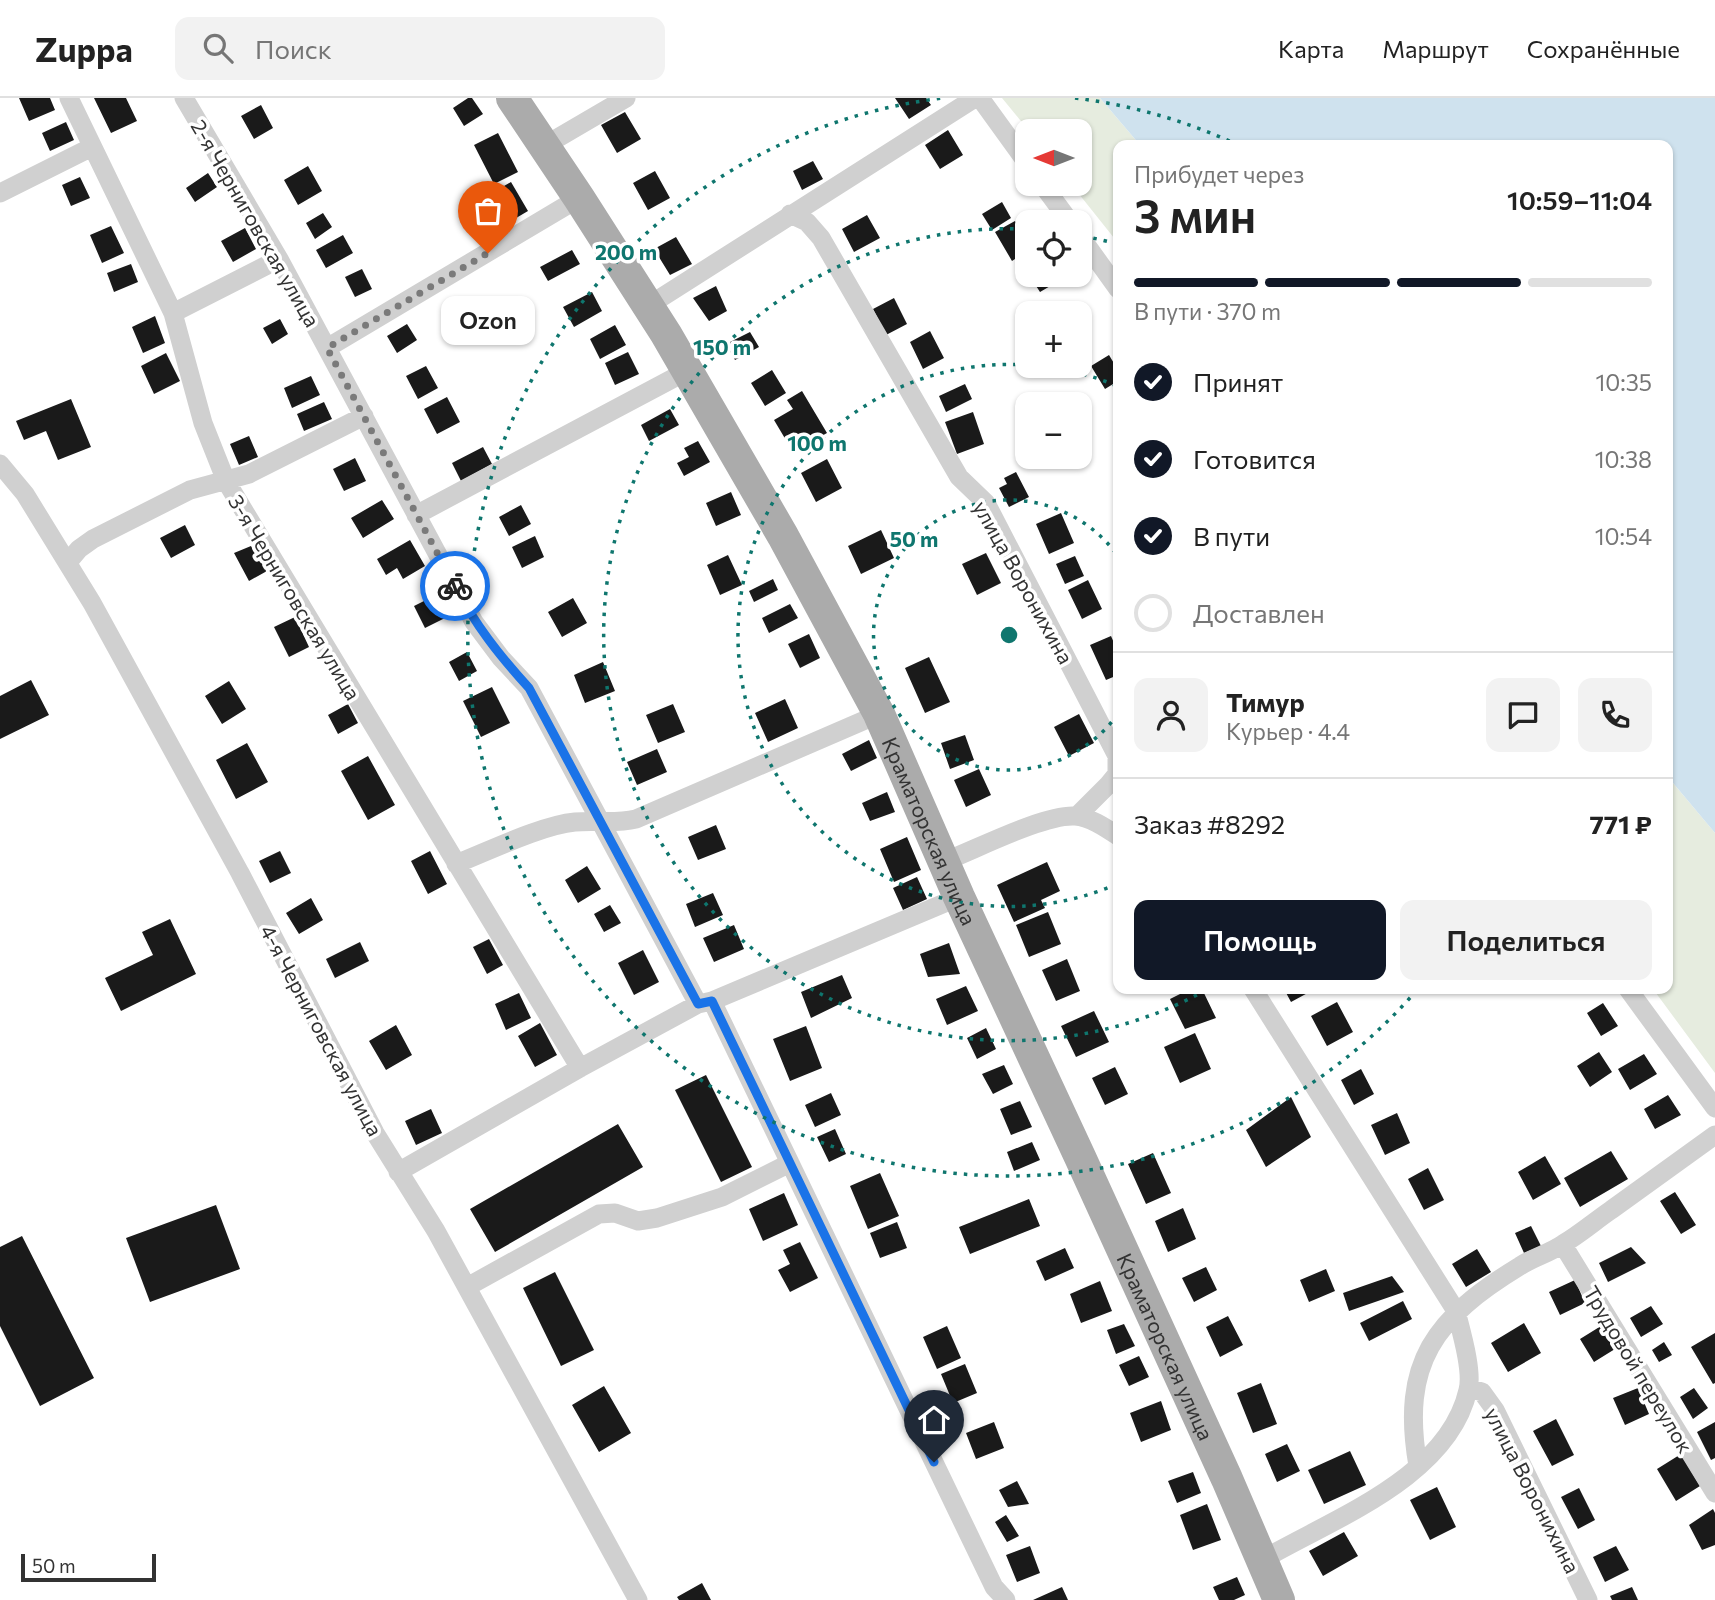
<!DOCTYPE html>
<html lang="ru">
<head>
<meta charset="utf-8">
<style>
  :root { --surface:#fff; --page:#f2f2f2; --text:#222; --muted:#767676; --line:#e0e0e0; --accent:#111827 }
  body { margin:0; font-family:Commissioner,sans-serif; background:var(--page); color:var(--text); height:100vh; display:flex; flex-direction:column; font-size:26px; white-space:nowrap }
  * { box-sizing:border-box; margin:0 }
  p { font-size:23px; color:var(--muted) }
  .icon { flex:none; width:38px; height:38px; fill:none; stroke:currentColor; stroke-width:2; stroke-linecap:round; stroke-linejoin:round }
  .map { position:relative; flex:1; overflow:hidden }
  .panel { position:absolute; left:1113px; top:42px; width:560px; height:854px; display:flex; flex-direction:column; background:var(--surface); border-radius:14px; box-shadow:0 2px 5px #0004 }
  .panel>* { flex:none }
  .needle { width:46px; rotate:270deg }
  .fabs { position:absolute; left:1015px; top:21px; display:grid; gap:14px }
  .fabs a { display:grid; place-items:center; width:77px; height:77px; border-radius:14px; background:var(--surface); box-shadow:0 2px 5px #0004; font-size:35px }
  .scale { position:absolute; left:21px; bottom:18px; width:135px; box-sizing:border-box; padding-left:7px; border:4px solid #333; border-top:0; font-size:19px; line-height:24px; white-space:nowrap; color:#333; -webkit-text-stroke:5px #fff; paint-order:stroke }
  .pin { position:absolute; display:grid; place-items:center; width:60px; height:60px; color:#fff; margin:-72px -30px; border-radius:50% 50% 50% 0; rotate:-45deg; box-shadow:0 0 7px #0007 }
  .pin .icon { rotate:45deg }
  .courier { position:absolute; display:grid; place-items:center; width:70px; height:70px; margin:-35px; border:5px solid #1a73e8; border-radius:50%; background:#fff; color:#222; box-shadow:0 2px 9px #0007 }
  .bubble { position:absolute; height:49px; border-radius:14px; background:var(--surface); box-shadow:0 2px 5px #0004; font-size:23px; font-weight:600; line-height:49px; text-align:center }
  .head em { font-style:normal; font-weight:600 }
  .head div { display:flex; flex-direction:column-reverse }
  .head { display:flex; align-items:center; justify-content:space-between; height:119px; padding:0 21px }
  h1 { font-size:46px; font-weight:600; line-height:52px }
  .bar { display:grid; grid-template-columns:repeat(4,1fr); gap:10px 7px; align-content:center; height:84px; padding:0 21px }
  .bar i { height:9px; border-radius:5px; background:var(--line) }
  .bar .current { background:var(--accent) }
  .bar p { grid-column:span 4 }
  .line { display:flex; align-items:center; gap:18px; padding:0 21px; border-top:2px solid var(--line) }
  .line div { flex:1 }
  .round { display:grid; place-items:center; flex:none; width:74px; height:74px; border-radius:14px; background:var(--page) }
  ol { padding:0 21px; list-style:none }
  li { display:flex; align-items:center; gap:21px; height:77px }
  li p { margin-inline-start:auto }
  li .icon { padding:7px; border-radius:50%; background:var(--accent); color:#fff; stroke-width:4 }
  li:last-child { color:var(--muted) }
  li i { width:38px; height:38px; border:4px solid var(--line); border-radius:50% }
  .action { display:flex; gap:14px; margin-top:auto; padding:14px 21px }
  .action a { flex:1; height:80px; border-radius:14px; background:var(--accent); color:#fff; font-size:28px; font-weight:600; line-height:80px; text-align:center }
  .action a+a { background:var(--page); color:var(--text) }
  header { display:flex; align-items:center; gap:42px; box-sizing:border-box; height:98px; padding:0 35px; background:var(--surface); border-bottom:2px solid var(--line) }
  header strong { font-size:33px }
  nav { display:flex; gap:38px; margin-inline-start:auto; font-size:24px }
  .search { width:490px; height:63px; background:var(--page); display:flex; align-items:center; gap:18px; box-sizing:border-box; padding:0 24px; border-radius:14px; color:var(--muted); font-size:26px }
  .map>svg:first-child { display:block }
  .green { fill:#e6ecdf }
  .water { fill:#cfe2ee }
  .building { fill:#1a1a1a }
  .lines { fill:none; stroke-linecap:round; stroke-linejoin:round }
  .minor { stroke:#d0d0d0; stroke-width:19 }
  .primary { stroke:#ababab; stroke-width:32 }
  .done { stroke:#7a7a7a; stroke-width:7; stroke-dasharray:0 12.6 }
  .route { stroke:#1a73e8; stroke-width:9 }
  .ring { fill:none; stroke:#0f766e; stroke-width:3.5; stroke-dasharray:3.5 7 }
  .labels { text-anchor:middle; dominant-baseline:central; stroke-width:7; stroke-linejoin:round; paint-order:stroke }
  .street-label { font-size:21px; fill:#333; stroke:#fff }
  .centre { fill:#0f766e; stroke:#fff; stroke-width:3.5 }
  .ring-label { font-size:21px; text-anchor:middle; font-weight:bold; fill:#0f766e; stroke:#fff; stroke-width:7; stroke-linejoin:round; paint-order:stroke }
</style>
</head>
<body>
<header>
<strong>Zuppa</strong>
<div class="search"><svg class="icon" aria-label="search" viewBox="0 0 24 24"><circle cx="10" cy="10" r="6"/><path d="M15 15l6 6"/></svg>Поиск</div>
<nav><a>Карта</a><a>Маршрут</a><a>Сохранённые</a></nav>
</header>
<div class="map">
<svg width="1715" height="1502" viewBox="0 0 1715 1502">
  <rect width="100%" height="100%" fill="#fff"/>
  <path class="green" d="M1002 0H1100L1140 47H1118V145L1071 86H1080V33H1029Z
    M1668 679 1715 735V975L1653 891H1668Z"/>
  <path class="water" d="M1100 0H1715V735L1668 679V47H1140Z"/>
  <path class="building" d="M19 0H50L55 12 29 23Z
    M94 0H126L137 23 111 35Z
    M468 0H472L483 16 464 28 453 10Z
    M895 0H926L931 7 909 21Z
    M261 7 273 30 254 41 241 18Z
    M625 14 641 41 617 55 601 27Z
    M66 24 74 42 50 53 42 35Z
    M948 32 963 57 940 71 925 47Z
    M498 35 518 74 494 86 474 47Z
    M813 63 823 81 802 92 793 73Z
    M308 68 322 93 298 107 284 82Z
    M655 73 670 100 648 112 633 85Z
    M208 75 217 89 195 104 186 90Z
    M80 79 90 100 71 108 62 87Z
    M511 84 528 113 504 127 487 98Z
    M1002 104 1011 120 992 132 982 116Z
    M323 115 332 129 315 141 306 125Z
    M867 117 880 140 854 154 842 131Z
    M1015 123 1027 143V153L1012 163 995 134Z
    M111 128 124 155 102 165 90 137Z
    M245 130 256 151 233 164 221 143Z
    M343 137 353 155 326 170 316 152Z
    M676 139 692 166 670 177 654 151Z
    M572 152 580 166 548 183 540 169Z
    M131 166 138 184 114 194 107 175Z
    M362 171 372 191 355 199 345 179Z
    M1029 177H1069L1040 194Z
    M716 188 727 213 709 223 693 200Z
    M592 194 602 213 574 229 563 209Z
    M894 200 907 226 886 237 873 211Z
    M1072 203 1079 215H1052Z
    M155 218 165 245 143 255 132 229Z
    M280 221 288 236 272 246 263 230Z
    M407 226 417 242 397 255 387 238Z
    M615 227 626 247 600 261 590 241Z
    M930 233 944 260 923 271 910 244Z
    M750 234 759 249 735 262 726 246Z
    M628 254 639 276 615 287 605 265Z
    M166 255 180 283 154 296 141 268Z
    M1109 257 1118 272V283L1105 291 1091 268Z
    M426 268 438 290 418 301 406 278Z
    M772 272 786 295 765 308 751 285Z
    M311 278 320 297 292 310 284 290Z
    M965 286 972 301 946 314 939 298Z
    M802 293 827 335 793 354 774 322 793 311 787 302Z
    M447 299 460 324 437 336 424 311Z
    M71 301 91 349 58 362 46 333 24 342 16 323Z
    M324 304 332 321 304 333 297 316Z
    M670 311 679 327 649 343 641 327Z
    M973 314 984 346 957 356 945 324Z
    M249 338 258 359 239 367 230 346Z
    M698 343 710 364 684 378 677 365 689 359 684 350Z
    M483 349 492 366 461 383 452 365Z
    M355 360 366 383 344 393 333 371Z
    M827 361 842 390 816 404 801 375Z
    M1016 374 1029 399 1009 409 999 390 1007 386 1004 380Z
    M731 394 741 417 716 428 706 405Z
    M382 402 394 421 363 440 351 420Z
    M521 407 531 426 509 438 499 419Z
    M1061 415 1074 445 1049 456 1036 426Z
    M185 427 195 447 171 460 160 440Z
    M881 432 894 460 861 476 848 448Z
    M535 438 544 459 522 470 512 449Z
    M410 442 425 468 403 481 397 470 386 477 377 461Z
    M251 448 267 473 249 483 234 455Z
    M986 455 1001 485 977 497 962 466Z
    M728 457 742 487 720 497 707 467Z
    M1075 458 1084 478 1065 486 1056 466Z
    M773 481 778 492 754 504 749 493Z
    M1088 482 1102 511 1082 521 1068 492Z
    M436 497 447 519 425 530 414 508Z
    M573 500 587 525 562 539 548 514Z
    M790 506 798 520 769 535 762 520Z
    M295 519 309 549 289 559 274 529Z
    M809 536 820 560 800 570 788 546Z
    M1111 538 1118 554V577L1106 582 1090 547Z
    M467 554 477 573 459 583 449 564Z
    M929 559 950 604 925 615 905 570Z
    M603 564 615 593 585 605 574 577Z
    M31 582 49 617 0 641V598Z
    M229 583 246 611 222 626 205 598Z
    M492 589 510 625 481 639 463 603Z
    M785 601 798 630 768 644 755 615Z
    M348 606 358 625 338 636 328 617Z
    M673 606 685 634 658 645 646 617Z
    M1079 616 1094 645 1069 658 1054 629Z
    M965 637 974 662 950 671 941 645Z
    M869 642 877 660 851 673 842 656Z
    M247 645 268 684 236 701 216 662Z
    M657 651 667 674 637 687 627 664Z
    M368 658 395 707 368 722 341 673Z
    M979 671 991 697 966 709 954 682Z
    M887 694 895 714 870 723 862 705Z
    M716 727 726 751 698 762 688 739Z
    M907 739 921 772 894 784 880 751Z
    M280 753 291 775 270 785 259 763Z
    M430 753 447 786 428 796 411 763Z
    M1047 764 1060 793 1041 802 1045 810 1014 824 997 787Z
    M587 768 601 791 578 805 565 782Z
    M917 779 927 801 903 812 893 790Z
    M713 795 723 817 695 829 686 806Z
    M311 800 323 822 299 836 286 815Z
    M610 807 621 825 604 834 594 816Z
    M1048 814 1061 846 1029 859 1016 827Z
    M170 821 196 876 121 913 105 880 153 857 142 834Z
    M734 827 744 851 714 864 703 840Z
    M489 841 503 867 487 876 473 849Z
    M360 844 369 863 335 880 326 861Z
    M949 845 960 876 928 879 920 856Z
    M643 852 659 884 634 897 618 865Z
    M1067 861 1080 893 1056 903 1042 872Z
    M842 877 852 900 811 920 801 894Z
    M966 888 978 913 947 927 936 901Z
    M1190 891H1202L1216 920 1185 931 1170 901Z
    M1284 891H1315L1291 904Z
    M519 895 531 920 506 932 495 906Z
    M1337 904 1353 934 1327 948 1311 918Z
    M1603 905 1618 928 1601 938 1587 915Z
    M1094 913 1109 944 1076 959 1061 928Z
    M540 925 557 957 535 969 518 938Z
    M396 927 412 957 386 972 369 943Z
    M806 928 822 970 790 983 773 941Z
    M986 930 996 951 977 961 967 940Z
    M1195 935 1211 971 1180 985 1164 949Z
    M1599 954 1612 974 1590 989 1577 968Z
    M1644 956 1657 976 1630 992 1618 971Z
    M1004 967 1013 986 993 996 982 976Z
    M1115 969 1128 996 1105 1007 1092 980Z
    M1361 971 1374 996 1354 1007 1341 982Z
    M706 977 752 1069 721 1084 675 992Z
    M831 995 841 1017 815 1029 805 1007Z
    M1668 997 1681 1017 1655 1031 1644 1011Z
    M1291 999 1311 1039 1266 1069 1246 1032Z
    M1020 1003 1032 1029 1011 1037 1000 1011Z
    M431 1011 442 1035 416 1047 405 1023Z
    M1397 1015 1410 1045 1385 1057 1371 1027Z
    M618 1026 643 1069 495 1154 470 1111Z
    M835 1031 846 1056 829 1064 817 1039Z
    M1032 1044 1040 1062 1014 1073 1007 1054Z
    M1611 1053 1628 1081 1580 1109 1564 1080Z
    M1153 1055 1171 1095 1146 1106 1128 1066Z
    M1545 1058 1561 1086 1533 1102 1518 1074Z
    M1428 1070 1444 1102 1424 1112 1408 1081Z
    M880 1075 899 1118 868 1131 850 1088Z
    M1675 1094 1696 1127 1681 1136 1660 1103Z
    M784 1095 798 1127 763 1143 749 1111Z
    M1029 1101 1040 1128 970 1156 959 1129Z
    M216 1107 240 1171 150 1204 126 1140Z
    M1183 1110 1196 1141 1168 1154 1155 1123Z
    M897 1124 907 1150 880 1160 870 1135Z
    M1531 1128 1541 1148 1524 1155 1515 1135Z
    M22 1138 94 1280 40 1308 0 1228V1149Z
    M800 1144 818 1180 790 1194 778 1172 790 1166 783 1152Z
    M1631 1149 1646 1165 1608 1184 1599 1165Z
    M1065 1150 1074 1170 1045 1183 1036 1163Z
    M1477 1151 1491 1174 1466 1189 1452 1166Z
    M1206 1169 1217 1192 1194 1204 1182 1180Z
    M1326 1171 1335 1193 1309 1204 1300 1182Z
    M555 1174 594 1252 561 1268 523 1190Z
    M1392 1178 1404 1194 1349 1213 1343 1195Z
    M1575 1182 1585 1205 1560 1217 1549 1194Z
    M1100 1183 1112 1213 1081 1225 1070 1196Z
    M1403 1203 1412 1221 1369 1243 1360 1225Z
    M1651 1208 1663 1226 1641 1239 1630 1220Z
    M1228 1218 1243 1247 1220 1259 1206 1229Z
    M1524 1225 1541 1255 1508 1274 1491 1245Z
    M1124 1226 1135 1248 1116 1256 1107 1232Z
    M947 1228 961 1260 937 1271 923 1239Z
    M1601 1228 1615 1251 1594 1264 1580 1241Z
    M1715 1235V1285L1713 1286 1691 1249Z
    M1664 1244 1672 1257 1659 1264 1652 1252Z
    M1139 1258 1149 1279 1129 1288 1119 1267Z
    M965 1266 977 1295 953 1305 941 1276Z
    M1261 1285 1277 1326 1253 1335 1237 1295Z
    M604 1288 631 1335 599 1354 572 1307Z
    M1638 1290 1649 1316 1625 1327 1613 1300Z
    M1694 1290 1708 1310 1693 1321 1680 1299Z
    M1161 1303 1171 1332 1141 1344 1130 1315Z
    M1556 1321 1574 1357 1552 1368 1533 1333Z
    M994 1324 1004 1350 976 1361 966 1335Z
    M1715 1324V1360L1711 1362 1697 1334Z
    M1287 1346 1300 1373 1277 1384 1265 1356Z
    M1350 1353 1366 1387 1324 1406 1308 1372Z
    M1681 1356 1700 1388 1676 1403 1657 1371Z
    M1193 1374 1201 1395 1177 1405 1168 1383Z
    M1017 1383 1029 1406 1008 1409 999 1392Z
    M1437 1389 1456 1429 1430 1442 1410 1402Z
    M1579 1390 1595 1422 1578 1431 1561 1399Z
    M1207 1406 1221 1442 1193 1452 1180 1417Z
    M1713 1411 1715 1415V1447L1702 1452 1689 1427Z
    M1006 1417 1019 1438 1007 1444 995 1424Z
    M1344 1434 1358 1458 1323 1478 1309 1453Z
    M1030 1448 1040 1475 1017 1484 1006 1457Z
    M1616 1448 1629 1472 1605 1484 1593 1459Z
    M1237 1479 1245 1497 1234 1502H1219L1213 1489Z
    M702 1485 711 1502H679L677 1499Z
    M1062 1489 1068 1502H1033Z
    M1632 1489 1638 1502H1612L1610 1498Z"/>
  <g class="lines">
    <path class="minor" d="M69 0 173 215 203 325 226 383 580 970
      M184 0 279 161 474 524 501 560 529 590 698 906
      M980 0 1027 65
      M544 48 626 0
      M1042 86 1070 124
      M0 95 92 49
      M790 116 807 124 821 140 959 379 986 405 1117 658V676L1108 687 1077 718
      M1080 138 1118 191
      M648 208 975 0
      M173 215 279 161
      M327 250 579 100
      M0 366 25 396 92 505 240 775 375 1035 436 1133 638 1502
      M416 417 687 273
      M68 464 79 451 93 441 190 392 249 376 364 318
      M943 764C975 752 1044 716 1075 718 1090 719 1106 730 1118 738
      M456 766C489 753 542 727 575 724 596 722 615 726 636 721L879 616
      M1253 891 1456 1213C1461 1233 1473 1273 1468 1292 1448 1380 1332 1421 1262 1462
      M1628 891 1715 1010
      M712 903 994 1489 1006 1502
      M398 1074 580 970 698 906 712 903 959 799
      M1563 1147 1715 1395
      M467 1189 599 1116 615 1115 638 1123 657 1120 722 1099 790 1065
      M1469 1290 1482 1294 1495 1312 1588 1502
      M1418 1368C1400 1264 1435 1220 1520 1168 1534 1159 1550 1155 1563 1146 1580 1136 1595 1123 1611 1112 1646 1087 1680 1062 1715 1037"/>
    <path class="primary" id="s1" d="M512 0 579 100 666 236 783 438 879 616 959 799 1080 1059 1227 1381 1279 1502"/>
  </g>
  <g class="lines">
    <path class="done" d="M455 488 327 250 488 155"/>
    <path class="route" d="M455 488C476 528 499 557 529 590L698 906 712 903 934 1364"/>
  </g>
  <g class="ring">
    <path d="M1118 616A135 135 0 1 1 1118 458"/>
    <path d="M1117 786A271 271 0 1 1 1026 267M1042 268A271 271 0 0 1 1117 288"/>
    <path d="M1206 892A406 406 0 1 1 1027 131M1083 138A406 406 0 0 1 1117 146"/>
    <path d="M1417 892A541 541 0 1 1 943 0M1075 0A541 541 0 0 1 1238 47"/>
  </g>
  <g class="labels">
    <g class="street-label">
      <text transform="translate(256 125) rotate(60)">2-я Черниговская улица</text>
      <text transform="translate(1024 484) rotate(61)">улица Воронихина</text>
      <text transform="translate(295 499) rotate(59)">3-я Черниговская улица</text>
      <text stroke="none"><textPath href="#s1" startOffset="845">Краматорская улица</textPath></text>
      <text transform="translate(322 932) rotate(62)">4-я Черниговская улица</text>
      <text stroke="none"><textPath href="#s1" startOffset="1412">Краматорская улица</textPath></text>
      <text transform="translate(1639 1271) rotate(59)">Трудовой переулок</text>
      <text transform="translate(1533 1392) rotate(63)">улица Воронихина</text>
    </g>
  </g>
  <circle cx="1009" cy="537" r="10" class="centre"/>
  <g class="ring-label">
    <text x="626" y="162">200 m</text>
    <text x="722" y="257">150 m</text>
    <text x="817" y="353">100 m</text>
    <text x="914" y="449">50 m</text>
  </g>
</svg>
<div class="fabs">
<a><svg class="needle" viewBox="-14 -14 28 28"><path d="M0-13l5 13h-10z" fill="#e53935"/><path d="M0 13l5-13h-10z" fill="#767676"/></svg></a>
<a><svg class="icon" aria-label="locate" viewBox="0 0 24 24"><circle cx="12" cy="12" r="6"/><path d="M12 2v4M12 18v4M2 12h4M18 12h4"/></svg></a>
<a>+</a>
<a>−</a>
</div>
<div class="scale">50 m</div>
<div class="pin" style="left:488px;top:155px;background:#ea580c"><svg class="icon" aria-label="bag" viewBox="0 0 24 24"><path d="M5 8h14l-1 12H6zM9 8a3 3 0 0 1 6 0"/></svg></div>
<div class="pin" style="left:934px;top:1364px;background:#1f2937"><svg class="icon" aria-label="home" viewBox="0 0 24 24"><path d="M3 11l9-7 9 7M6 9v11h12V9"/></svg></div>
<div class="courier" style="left:455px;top:488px"><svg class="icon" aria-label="bike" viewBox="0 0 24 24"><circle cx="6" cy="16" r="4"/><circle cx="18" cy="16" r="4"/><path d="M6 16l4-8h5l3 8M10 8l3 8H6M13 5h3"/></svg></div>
<div class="bubble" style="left:441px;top:198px;width:94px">Ozon</div>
<section class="panel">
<div class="head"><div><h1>3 мин</h1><p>Прибудет через</p></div><em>10:59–11:04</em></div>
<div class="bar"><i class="current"></i><i class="current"></i><i class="current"></i><i></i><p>В пути · 370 m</p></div>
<ol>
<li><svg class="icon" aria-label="check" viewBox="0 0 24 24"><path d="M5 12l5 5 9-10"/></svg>Принят<p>10:35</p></li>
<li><svg class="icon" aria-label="check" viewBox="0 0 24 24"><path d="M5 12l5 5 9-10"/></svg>Готовится<p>10:38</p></li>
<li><svg class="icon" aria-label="check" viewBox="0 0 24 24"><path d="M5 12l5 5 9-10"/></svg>В пути<p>10:54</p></li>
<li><i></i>Доставлен</li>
</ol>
<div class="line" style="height:126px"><a class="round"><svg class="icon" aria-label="person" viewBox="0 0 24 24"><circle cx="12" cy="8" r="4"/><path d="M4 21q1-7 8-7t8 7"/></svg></a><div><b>Тимур</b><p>Курьер · 4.4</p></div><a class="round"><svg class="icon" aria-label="chat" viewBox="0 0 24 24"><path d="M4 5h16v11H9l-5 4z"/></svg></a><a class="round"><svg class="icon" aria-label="phone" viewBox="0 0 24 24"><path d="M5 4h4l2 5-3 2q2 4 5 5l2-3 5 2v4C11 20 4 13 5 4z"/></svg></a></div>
<div class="line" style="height:91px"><div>Заказ #8292</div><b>771 ₽</b></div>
<div class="action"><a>Помощь</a><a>Поделиться</a></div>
</section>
</div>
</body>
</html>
